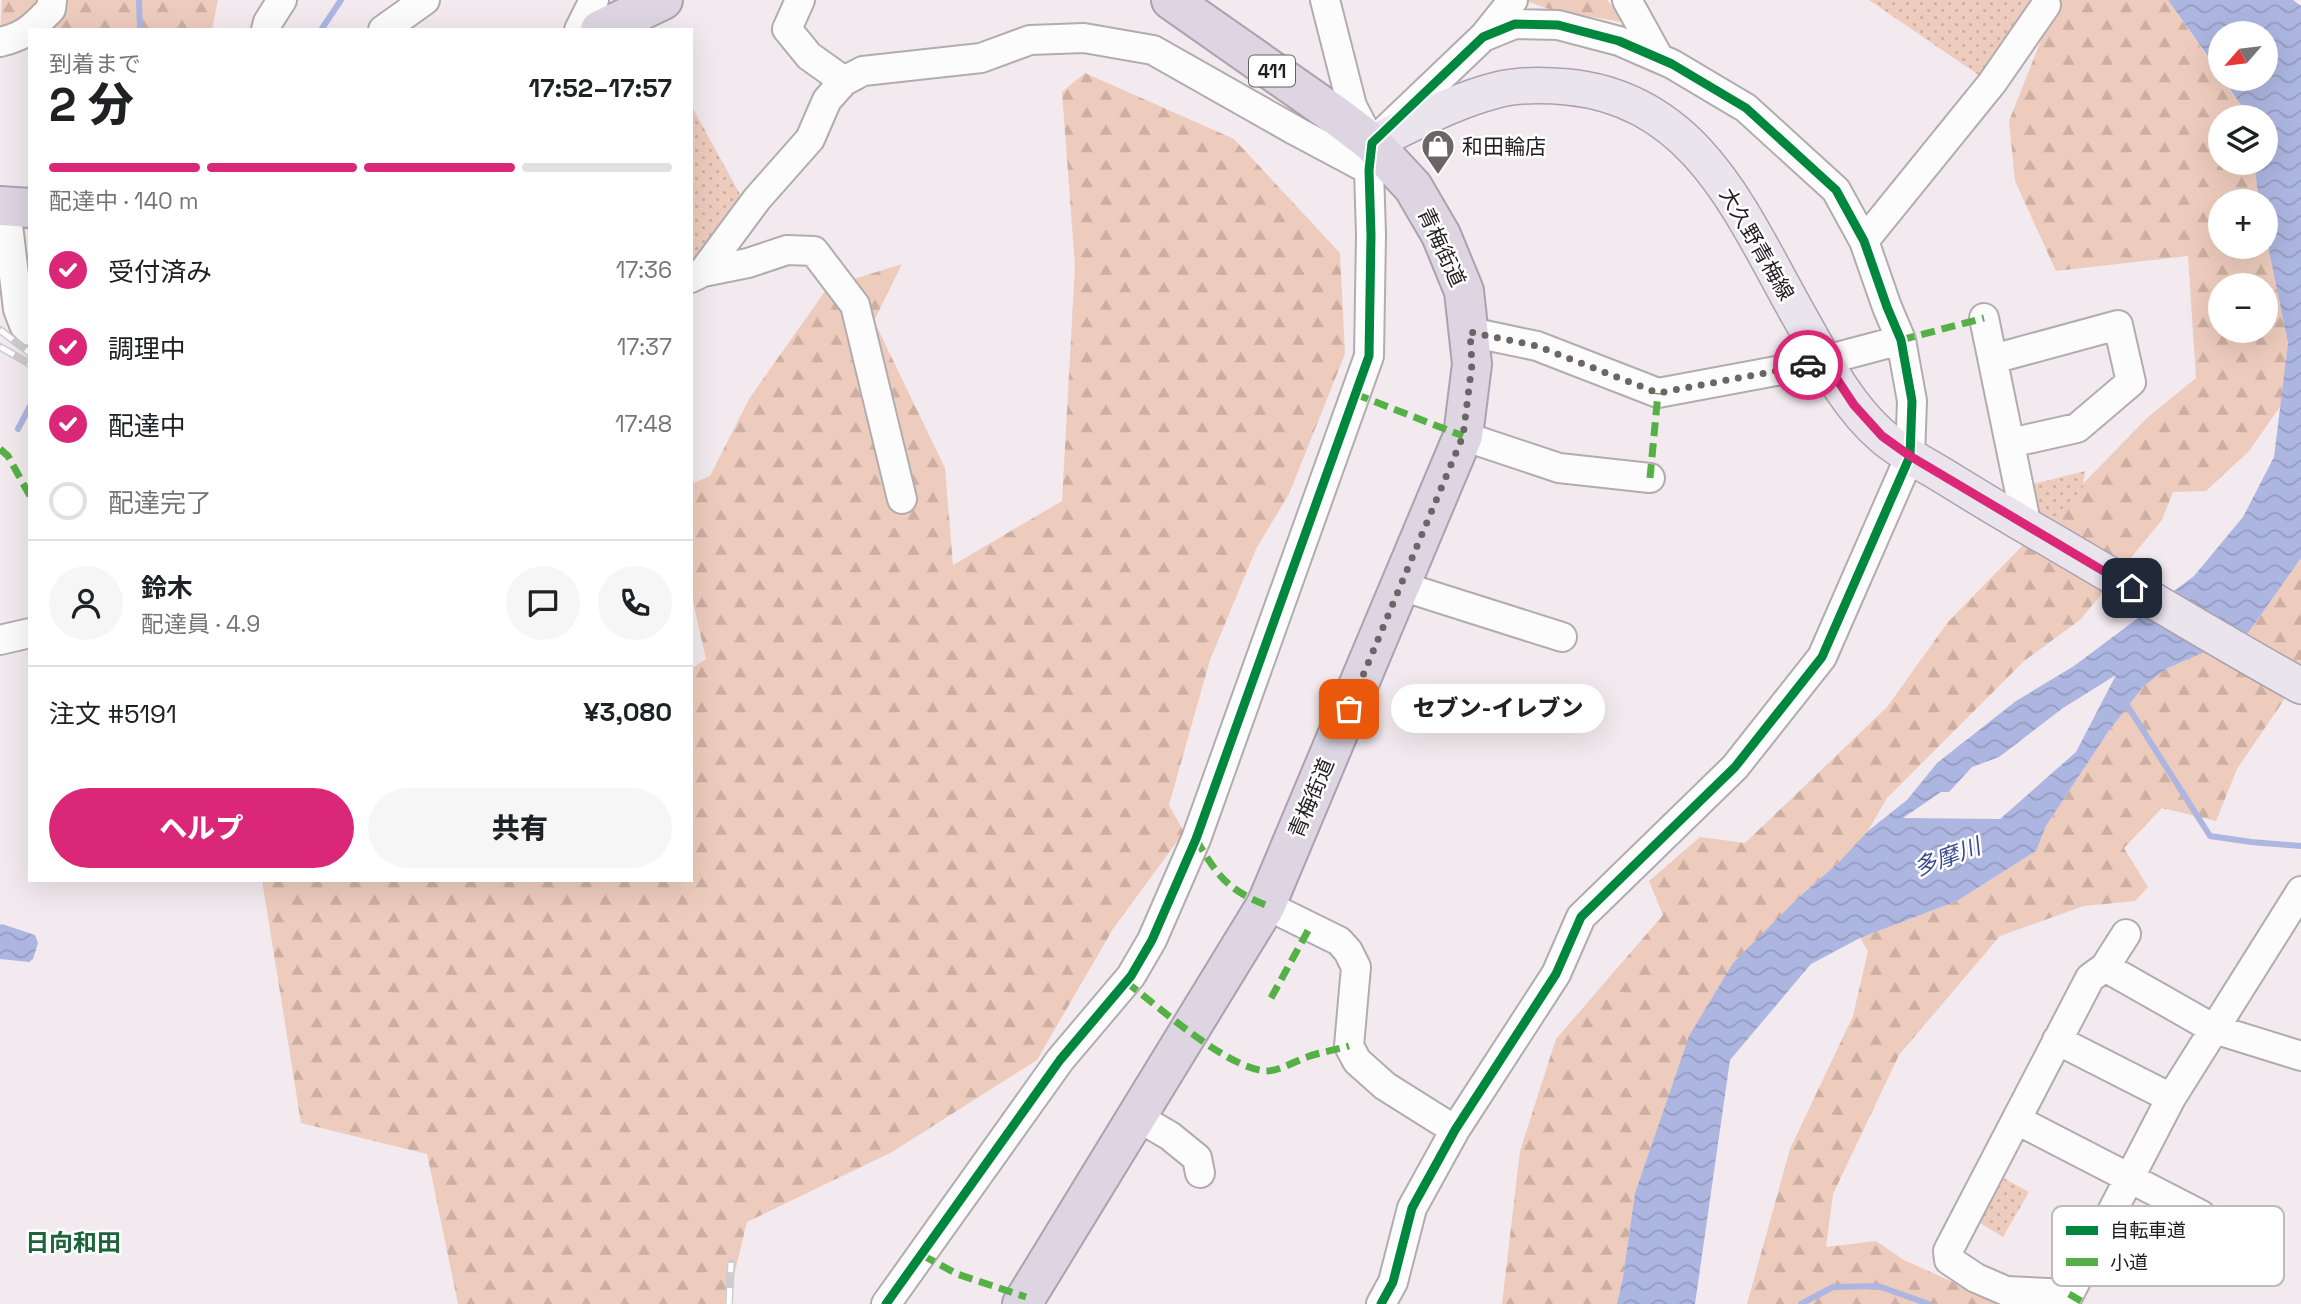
<!DOCTYPE html>
<html lang="ja">
<head>
<meta charset="utf-8">
<style>
  :root { --surface:#fff; --page:#f6f6f6; --text:#202124; --muted:#757577; --line:#e0e0e0; --accent:#db2777 }
  body { margin:0; font-family:"Space Grotesk","Noto Sans JP",sans-serif; background:var(--page); color:var(--text); height:100vh; display:flex; flex-direction:column; font-size:26px; white-space:nowrap }
  * { box-sizing:border-box; margin:0 }
  p { font-size:23px; color:var(--muted) }
  .icon { flex:none; width:38px; height:38px; fill:none; stroke:currentColor; stroke-width:2; stroke-linecap:round; stroke-linejoin:round }
  .map { position:relative; flex:1; overflow:hidden }
  .drawer { position:absolute; left:28px; top:28px; width:665px; height:854px; display:flex; flex-direction:column; background:var(--surface); border-radius:0px; box-shadow:0 7px 28px #0002 }
  .drawer>* { flex:none }
  .needle { width:46px; rotate:242deg }
  .fabs { position:absolute; left:2208px; top:21px; display:grid; gap:14px }
  .fabs a { display:grid; place-items:center; width:70px; height:70px; border-radius:50%; background:var(--surface); box-shadow:0 7px 28px #0002; font-size:35px }
  .pin { position:absolute; display:grid; place-items:center; width:60px; height:60px; color:#fff; margin:-30px; border-radius:14px; box-shadow:0 4px 10px #0006 }
  .courier { position:absolute; display:grid; place-items:center; width:70px; height:70px; margin:-35px; border:5px solid #db2777; border-radius:50%; background:#fff; color:#222; box-shadow:0 2px 9px #0007 }
  .bubble { position:absolute; height:49px; border-radius:24px; background:var(--surface); box-shadow:0 7px 28px #0002; font-size:23px; font-weight:800; line-height:49px; text-align:center }
  .headline em { font-style:normal; font-weight:800 }
  .headline div { display:flex; flex-direction:column-reverse }
  .headline { display:flex; align-items:center; justify-content:space-between; height:119px; padding:0 21px }
  h1 { font-size:46px; font-weight:800; line-height:52px }
  .bar { display:grid; grid-template-columns:repeat(4,1fr); gap:10px 7px; align-content:center; height:84px; padding:0 21px }
  .bar i { height:9px; border-radius:5px; background:var(--line) }
  .bar .current { background:var(--accent) }
  .bar p { grid-column:span 4 }
  .line { display:flex; align-items:center; gap:18px; padding:0 21px; border-top:2px solid var(--line) }
  .line div { flex:1 }
  .round { display:grid; place-items:center; flex:none; width:74px; height:74px; border-radius:37px; background:var(--page) }
  ol { padding:0 21px; list-style:none }
  li { display:flex; align-items:center; gap:21px; height:77px }
  li p { margin-inline-start:auto }
  li .icon { padding:7px; border-radius:50%; background:var(--accent); color:#fff; stroke-width:4 }
  li:last-child { color:var(--muted) }
  li i { width:38px; height:38px; border:4px solid var(--line); border-radius:50% }
  .action { display:flex; gap:14px; margin-top:auto; padding:14px 21px }
  .action a { flex:1; height:80px; border-radius:42px; background:var(--accent); color:#fff; font-size:28px; font-weight:800; line-height:80px; text-align:center }
  .action a+a { background:var(--page); color:var(--text) }
  .map>svg:first-child { display:block }
  .forest { fill:url(#forest-firs); fill-rule:evenodd }
  .park { fill:url(#park-dots) }
  .water { fill:url(#water-waves); fill-rule:evenodd }
  .lines { fill:none; stroke-linecap:round; stroke-linejoin:round }
  .stream { stroke:#adb6e1; stroke-width:6 }
  .minor-casing { stroke:#b2acaf; stroke-width:32 }
  .major-casing { stroke:#aca1b0; stroke-width:38 }
  .highway-casing { stroke:#aca1b0; stroke-width:42 }
  .minor { stroke:#fdfcfc; stroke-width:28 }
  .major { stroke:#eae4ed; stroke-width:35 }
  .highway { stroke:#ddd5e2; stroke-width:38 }
  .rail-casing { stroke:#cfccce; stroke-width:8 }
  .rail { stroke:#fff; stroke-width:5; stroke-dasharray:16; stroke-linecap:butt }
  .quiet { stroke:#55b145; stroke-width:7; stroke-dasharray:14 7; stroke-linecap:butt }
  .cycleway-casing { stroke:#fff; stroke-width:13 }
  .cycleway { stroke:#00873e; stroke-width:9 }
  .done { stroke:#6b6568; stroke-width:7; stroke-dasharray:0 12.6 }
  .route { stroke:#db2777; stroke-width:9 }
  .labels { text-anchor:middle; dominant-baseline:central; stroke-width:5; stroke-linejoin:round; paint-order:stroke }
  .shield { fill:#fff; stroke:#646163; stroke-width:2 }
  .shield-label { font-size:19px; font-weight:bold; fill:#221d20 }
  .poi-label { font-size:21px; fill:#221d20; stroke:#fff; text-anchor:start }
  .street-label { font-size:21px; fill:#221d20; stroke:#fff }
  .water-label { font-size:23px; font-style:italic; fill:#3c4991; stroke:#fff }
  .quarter-label { font-size:24px; font-weight:bold; fill:#1b6338; stroke:#fff }
  .key { fill:#fff; stroke:#bdbbbc; stroke-width:2 }
  .key-label { font-size:19px; fill:#221d20 }
</style>
</head>
<body>
<div class="map">
<svg width="2301" height="1304" viewBox="0 0 2301 1304">
  <defs>
    <pattern id="forest-firs" width="22" height="20" patternUnits="userSpaceOnUse" patternTransform="scale(1.75)"><rect width="22" height="20" fill="#eeccbd"/><path d="M5 1l3.5 6h-7zM16 11l3.5 6h-7z" fill="#ccafa2"/></pattern>
    <pattern id="park-dots" width="8" height="8" patternUnits="userSpaceOnUse" patternTransform="scale(1.75)"><rect width="8" height="8" fill="#eeccbd"/><path d="M2 2h.1M6 6h.1" fill="none" stroke="#ccafa2" stroke-width="1.8" stroke-linecap="round"/></pattern>
    <pattern id="water-waves" width="16" height="10" patternUnits="userSpaceOnUse" patternTransform="scale(1.75)"><rect width="16" height="10" fill="#adb6e1"/><path d="M0 5q4-4 8 0t8 0" fill="none" stroke="#959cc1"/></pattern>
  </defs>
  <rect width="100%" height="100%" fill="#f2eaee"/>
  <path class="forest" d="M2 0H218L212 30H30V51L0 32Z
    M1524 0H1607L1626 23 1549 9Z
    M2057 0H2168L2248 116 2221 117V163H2254L2259 201H2221V247H2266V236L2288 343 2282 404 2249 451 2206 491 2173 492 2162 520 2080 620 2024 661 1887 798 1868 831 1839 862 1798 898 1689 1036 1635 1193 1623 1277 1617 1304H1502L1520 1151 1556 1039 1663 915 1649 881 1700 837 1745 843 1887 707 1948 622 2147 418 2196 378 2188 256 2056 271 2015 181 2009 121ZM2221 285H2266V331H2221Z
    M1085 73 1234 139 1340 253 1345 354 1289 494 1256 549 1210 660 1169 805 1184 832 1113 929 1037 1060 892 1152 747 1222 727 1304H458L427 1154 301 1123 262 880H691V669L706 659 691 593V484L710 476 749 399 828 287 902 264 874 321 945 468 953 565 1062 501 1075 266 1062 92Z
    M2301 558V675L2237 769 2216 821 2162 808 2124 848 2148 887 2135 901 2084 906 2000 936 1899 1055 1833 1194 1826 1247 1876 1241 1904 1260 1995 1301V1304H1747L1790 1149 1853 1016 1868 951 1860 938 1957 901 2036 851 2046 826 2108 732 2143 687 2166 669 2248 633Z"/>
  <path class="park" d="M1869 0H2039L1983 78Z
    M691 105 746 205 691 272Z
    M2085 471 2082 492 2052 526 2040 515 2033 484Z
    M1996 1174 2029 1192 2003 1237 1972 1218Z"/>
  <path class="water" d="M2168 0H2293L2301 6V558L2248 633 2166 669 2143 687 2108 732 2046 826 2036 851 1957 901 1860 938 1811 964 1730 1060 1695 1304H1617L1623 1277 1635 1193 1689 1036 1733 963 1798 898 1839 862 1868 831 1907 800 1937 763 2016 701 2074 666 2194 576 2243 517 2274 457 2288 343 2266 236V201H2259L2254 163H2266V117H2249L2223 79H2266V33H2221V75ZM2116 675 2076 752 2000 819 1903 818 1941 792H1949L1972 767 1999 757 2063 708Z
    M2 924 35 935 38 943 33 959 29 962 0 959V925Z"/>
  <g class="lines">
    <path class="stream" d="M139 0 140 30
      M321 30 341 0
      M18 429 30 406
      M2125 702 2210 836 2251 842 2301 846
      M1801 1304 1833 1287 1878 1286 1929 1304"/>
    <defs>
      <path id="minor" d="M800 0 787 29 809 56 844 81
        M1325 0 1352 106 1367 135
        M1627 0 1659 58
        M266 30 268 22 282 0
        M383 30 425 0
        M579 30 594 0
        M1485 35 1513 0
        M0 42C26 36 33 27 51 9L52 0
        M6 208 18 309 24 325 30 331
        M1864 241 1992 83 2046 5
        M703 272 748 263 787 250 814 251 855 305 902 499
        M691 278 703 272 757 199 810 139 827 100 844 81 863 71 981 58 1030 40 1084 38 1153 50 1296 131 1369 170
        M1984 318 2027 527
        M1470 332 1537 346 1658 393 1803 366 1901 340
        M1993 359 2118 325 2131 382 2077 428 2010 443
        M1463 436 1559 468 1650 478
        M1401 586 1562 637
        M0 640 30 633
        M1266 905 1339 941 1348 951 1356 967 1349 1046 1357 1061 1385 1086 1455 1130
        M2105 967 2214 1029 2301 1056
        M2057 1040 2171 1098
        M1136 1116 1170 1136 1197 1158 1200 1173
        M2017 1120 2201 1215
        M2069 1294 2006 1291 1976 1278 1949 1260 1948 1251 2090 978 2105 967 2126 934
        M886 1304 1060 1060 1131 976 1152 940 1196 839 1369 356 1371 235 1369 170 1372 143 1483 37 1515 24 1558 25 1619 41 1672 64 1746 108 1836 190 1864 241 1887 307 1901 340 1912 401 1910 456 1822 657 1735 767 1581 917 1556 974 1455 1130 1412 1208 1393 1282 1381 1304
        M2064 1304 2171 1098 2301 891"/>
      <path id="major" d="M1372 143C1413 124 1453 101 1497 90 1520 84 1546 85 1568 87 1698 100 1742 215 1798 314 1822 356 1845 404 1882 436 1900 452 1922 463 1942 475 1976 496 2010 517 2044 536 2130 586 2214 638 2301 686"/>
      <path id="highway" d="M600 30 663 0
        M0 206 30 208
        M1022 1304 1266 905 1463 436 1472 364 1464 291 1441 235 1413 187 1372 143 1338 117 1171 0"/>
    </defs>
    <use href="#minor" class="minor-casing"/>
    <use href="#major" class="major-casing"/>
    <use href="#highway" class="highway-casing"/>
    <use href="#minor" class="minor"/>
    <use href="#major" class="major"/>
    <use href="#highway" class="highway"/>
    <defs>
      <path id="rail" d="M0 330 30 353
        M0 347 30 364
        M729 1304 731 1263"/>
    </defs>
    <use href="#rail" class="rail-casing"/>
    <use href="#rail" class="rail"/>
    <path class="quiet" d="M1901 340 1984 318
      M1355 394 1463 436
      M0 449 8 456 30 496
      M1650 478 1658 393
      M1196 839C1216 874 1227 890 1266 905
      M1126 982C1158 1006 1226 1068 1266 1071 1280 1071 1295 1061 1307 1057 1321 1052 1335 1050 1349 1046
      M1271 998 1310 927
      M922 1255 957 1274 1026 1297
      M2069 1294 2086 1304"/>
    <defs>
      <path id="cycleway" d="M886 1304 1060 1060 1131 976 1152 940 1196 839 1369 356 1371 235 1369 170 1372 143 1483 37 1515 24 1558 25 1619 41 1672 64 1746 108 1836 190 1864 241 1887 307 1901 340 1912 401 1910 456 1822 657 1735 767 1581 917 1556 974 1455 1130 1412 1208 1393 1282 1381 1304"/>
    </defs>
    <use href="#cycleway" class="cycleway-casing"/>
    <use href="#cycleway" class="cycleway"/>
  </g>
  <g class="lines">
    <path class="done" d="M1349 709 1463 436 1472 364 1470 332 1537 346 1658 393 1808 365"/>
    <path class="route" d="M1808 365 1825 361 1854 405 1882 436 1910 456 2132 588"/>
  </g>
  <defs>
    <symbol id="shop-pin" viewBox="-11 -11 22 30"><path d="M0 17L-7.5 6A9.5 9.5 0 1 1 7.5 6Z" fill="#6b6568" stroke="#fff"/><path d="M-5-2.5h2.3a2.7 3.5 0 0 1 5.4 0H5L5.5 6h-11ZM-1.5-2.5h3a1.5 2.3 0 0 0-3 0Z" fill="#fff"/></symbol>
  </defs>
  <g fill-rule="evenodd">
    <use href="#shop-pin" x="1419" y="127" width="38" height="52"/>
  </g>
  <g class="labels">
    <rect class="shield" x="1249" y="55.5" width="46" height="31" rx="5"/>
    <g class="shield-label">
      <text x="1272" y="71">411</text>
    </g>
    <g class="poi-label">
      <text x="1462" y="146">和田輪店</text>
    </g>
    <g class="street-label">
      <text transform="translate(1757 244) rotate(60)">大久野青梅線</text>
      <text transform="translate(1442 247) rotate(65)">青梅街道</text>
      <text transform="translate(1311 798) rotate(-67)">青梅街道</text>
    </g>
    <g class="water-label">
      <text transform="translate(1947 857) rotate(-20)">多摩川</text>
    </g>
    <g class="quarter-label">
      <text x="73" y="1242">日向和田</text>
    </g>
  </g>
  <rect x="2052" y="1206" width="232" height="80" rx="10" class="key"/>
  <rect x="2066" y="1226" width="32" height="9" fill="#00873e"/>
  <rect x="2066" y="1258" width="32" height="8" fill="#55b145"/>
  <g class="key-label">
    <text x="2110" y="1237">自転車道</text>
    <text x="2110" y="1269">小道</text>
  </g>
</svg>
<div class="fabs">
<a><svg class="needle" viewBox="-14 -14 28 28"><path d="M0-13l5 13h-10z" fill="#e53935"/><path d="M0 13l5-13h-10z" fill="#757577"/></svg></a>
<a><svg class="icon" aria-label="layers" viewBox="0 0 24 24"><path d="M12 4l9 5-9 5-9-5zM3 14l9 5 9-5"/></svg></a>
<a>+</a>
<a>−</a>
</div>
<div class="pin" style="left:1349px;top:709px;background:#ea580c"><svg class="icon" aria-label="bag" viewBox="0 0 24 24"><path d="M5 8h14l-1 12H6zM9 8a3 3 0 0 1 6 0"/></svg></div>
<div class="pin" style="left:2132px;top:588px;background:#1f2937"><svg class="icon" aria-label="home" viewBox="0 0 24 24"><path d="M3 11l9-7 9 7M6 9v11h12V9"/></svg></div>
<div class="courier" style="left:1808px;top:365px"><svg class="icon" aria-label="car" viewBox="0 0 24 24"><path d="M5 17H2v-5l4-1 3-4h7l3 4 3 1v5h-3M9 17h6M6 11h13"/><circle cx="7" cy="17" r="2"/><circle cx="17" cy="17" r="2"/></svg></div>
<div class="bubble" style="left:1391px;top:684px;width:214px">セブン-イレブン</div>
<section class="drawer">
<div class="headline"><div><h1>2 分</h1><p>到着まで</p></div><em>17:52–17:57</em></div>
<div class="bar"><i class="current"></i><i class="current"></i><i class="current"></i><i></i><p>配達中 · 140 m</p></div>
<ol>
<li><svg class="icon" aria-label="check" viewBox="0 0 24 24"><path d="M5 12l5 5 9-10"/></svg>受付済み<p>17:36</p></li>
<li><svg class="icon" aria-label="check" viewBox="0 0 24 24"><path d="M5 12l5 5 9-10"/></svg>調理中<p>17:37</p></li>
<li><svg class="icon" aria-label="check" viewBox="0 0 24 24"><path d="M5 12l5 5 9-10"/></svg>配達中<p>17:48</p></li>
<li><i></i>配達完了</li>
</ol>
<div class="line" style="height:126px"><a class="round"><svg class="icon" aria-label="person" viewBox="0 0 24 24"><circle cx="12" cy="8" r="4"/><path d="M4 21q1-7 8-7t8 7"/></svg></a><div><b>鈴木</b><p>配達員 · 4.9</p></div><a class="round"><svg class="icon" aria-label="chat" viewBox="0 0 24 24"><path d="M4 5h16v11H9l-5 4z"/></svg></a><a class="round"><svg class="icon" aria-label="phone" viewBox="0 0 24 24"><path d="M5 4h4l2 5-3 2q2 4 5 5l2-3 5 2v4C11 20 4 13 5 4z"/></svg></a></div>
<div class="line" style="height:91px"><div>注文 #5191</div><b>¥3,080</b></div>
<div class="action"><a>ヘルプ</a><a>共有</a></div>
</section>
</div>
</body>
</html>
